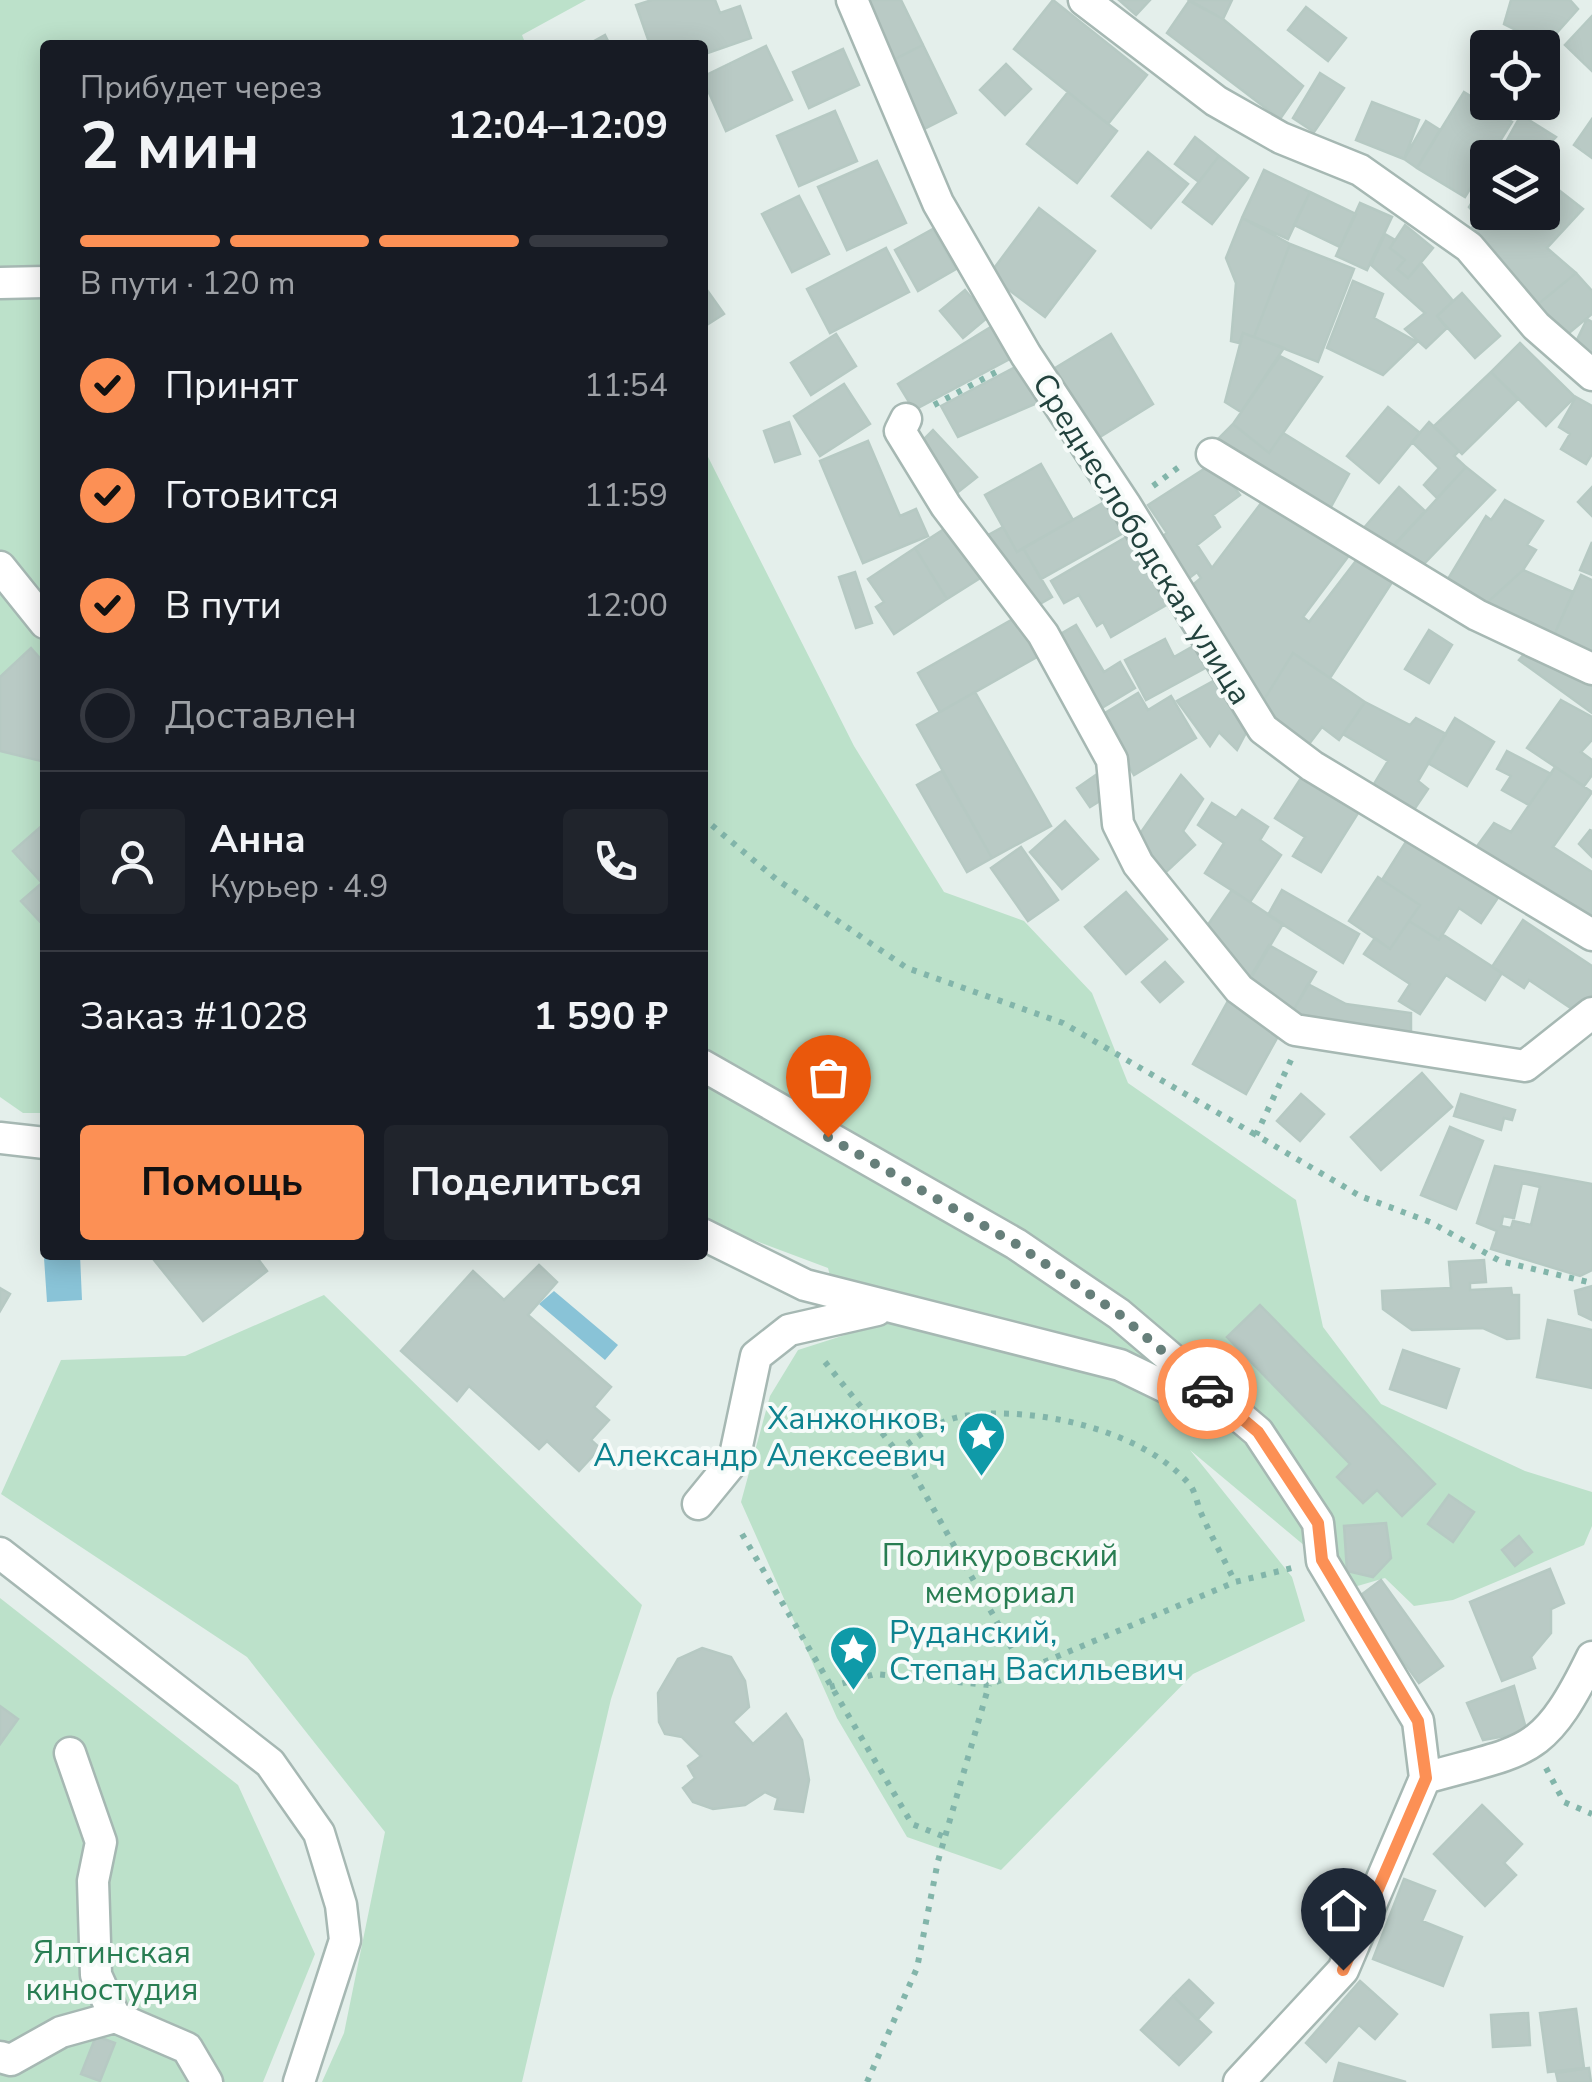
<!DOCTYPE html>
<html lang="ru">
<head>
<meta charset="utf-8">
<style>
  :root { --surface:#171b24; --page:#20242c; --text:#f1f3f6; --muted:#9ea1a6; --line:#363941; --accent:#fc9055 }
  body { margin:0; font-family:"Nunito Sans",sans-serif; background:var(--page); color:var(--text); height:100vh; display:flex; flex-direction:column; font-size:38px; white-space:nowrap }
  * { box-sizing:border-box; margin:0 }
  p { font-size:32px; color:var(--muted) }
  .icon { flex:none; width:55px; height:55px; fill:none; stroke:currentColor; stroke-width:2; stroke-linecap:round; stroke-linejoin:round }
  .map { position:relative; flex:1; overflow:hidden }
  .details { position:absolute; left:40px; top:40px; width:668px; height:1220px; display:flex; flex-direction:column; background:var(--surface); border-radius:10px; box-shadow:0 5px 25px #0003 }
  .details>* { flex:none }
  .tools { position:absolute; left:1470px; top:30px; display:grid; gap:20px }
  .tools a { display:grid; place-items:center; width:90px; height:90px; border-radius:10px; background:var(--surface); box-shadow:0 5px 25px #0003; font-size:50px }
  .pin { position:absolute; display:grid; place-items:center; width:85px; height:85px; color:#fff; margin:-102px -42px; border-radius:50% 50% 50% 0; rotate:-45deg; box-shadow:0 0 10px #0007 }
  .pin .icon { rotate:45deg }
  .courier { position:absolute; display:grid; place-items:center; width:100px; height:100px; margin:-50px; border:8px solid #fc9055; border-radius:50%; background:#fff; color:#222; box-shadow:0 2px 12px #0007 }
  .overview em { font-style:normal; font-weight:700 }
  .overview div { display:flex; flex-direction:column-reverse }
  .overview { display:flex; align-items:center; justify-content:space-between; height:170px; padding:0 40px }
  h1 { font-size:65px; font-weight:700; line-height:75px }
  .bar { display:grid; grid-template-columns:repeat(4,1fr); gap:15px 10px; align-content:center; height:120px; padding:0 40px }
  .bar i { height:12px; border-radius:8px; background:var(--line) }
  .bar .selected { background:var(--accent) }
  .bar p { grid-column:span 4 }
  .line { display:flex; align-items:center; gap:25px; padding:0 40px; border-top:2px solid var(--line) }
  .line div { flex:1 }
  .round { display:grid; place-items:center; flex:none; width:105px; height:105px; border-radius:10px; background:var(--page) }
  ol { padding:0 40px; list-style:none }
  li { display:flex; align-items:center; gap:30px; height:110px }
  li p { margin-inline-start:auto }
  li .icon { padding:10px; border-radius:50%; background:var(--accent); color:#111; stroke-width:4 }
  li:last-child { color:var(--muted) }
  li i { width:55px; height:55px; border:5px solid var(--line); border-radius:50% }
  .action { display:flex; gap:20px; margin-top:auto; padding:20px 40px }
  .action a { flex:1; height:115px; border-radius:10px; background:var(--accent); color:#111; font-size:40px; font-weight:700; line-height:115px; text-align:center }
  .action a+a { background:var(--page); color:var(--text) }
  .map>svg:first-child { display:block }
  .green { fill:#bce1ca }
  .water { fill:#89c3d7 }
  .building { fill:#b9cac5; stroke:#b6c9c3; stroke-width:2.5; fill-rule:evenodd }
  .lines { fill:none; stroke-linecap:round; stroke-linejoin:round }
  .minor-casing { stroke:#a6b8b3; stroke-width:35 }
  .path { stroke:#82b5aa; stroke-width:6; stroke-dasharray:5 8; stroke-linecap:butt }
  .minor { stroke:#fff; stroke-width:30 }
  .done { stroke:#667f7a; stroke-width:10; stroke-dasharray:0 18 }
  .route { stroke:#fc9055; stroke-width:12 }
  .labels { text-anchor:middle; dominant-baseline:central; stroke-width:8; stroke-linejoin:round; paint-order:stroke }
  .street-label { font-size:32px; fill:#22423d; stroke:#f6fbf9 }
  .culture-label { font-size:32px; fill:#0d838f; stroke:#f6fbf9; text-anchor:end }
  .park-label { font-size:32px; fill:#287d52; stroke:#f6fbf9 }
</style>
</head>
<body>
<div class="map">
<svg width="1592" height="2082" viewBox="0 0 1592 2082">
  <rect width="100%" height="100%" fill="#e4efeb"/>
  <path class="green" d="M0 0H586L522 35 526 45H45V1113H23L0 1097Z
    M702 445 854 746 944 892 1024 921 1092 993 1128 1083 1296 1200 1323 1327 1381 1404 1525 1471 1592 1492V1526L1584 1545 1453 1600 1414 1606 1385 1578 1354 1587 1190 1450 1292 1577 1305 1621 1193 1674 1001 1870 907 1837 837 1718 741 1502 770 1396 798 1350 845 1335 828 1268 703 1221Z
    M324 1295 642 1605 611 1699 522 2082H322L344 2033 385 1832 247 1657 1 1494 61 1360 185 1356Z
    M0 1598 238 1785 315 1954 263 2082H0Z"/>
  <path class="water" d="M43 1243 45 1255H80L82 1300 47 1302Z
    M554 1291 618 1345 605 1360 539 1304Z"/>
  <path class="building" d="M652 0H715L720 13 740 6 751 38 702 55V45H650L636 5Z
    M862 0H901L923 45 891 61Z
    M1053 0 1147 75 1108 124 1014 49Z
    M1119 0H1150L1136 15Z
    M1189 0H1232L1223 19Z
    M1511 0H1570L1578 9 1546 45 1504 24Z
    M1189 1 1223 19 1303 86 1280 119 1167 33Z
    M1306 7 1346 38 1328 61 1288 30Z
    M1592 16V71L1565 45Z
    M605 35 610 45H587Z
    M923 45 956 113 924 129 891 61Z
    M766 46 792 100 726 131 702 77Z
    M843 49 859 85 809 108 793 72Z
    M1006 64 1031 89 1005 115 980 90Z
    M1320 73 1344 88 1314 132 1293 118Z
    M1068 92 1117 131 1077 183 1027 144Z
    M1464 92 1512 122 1465 197 1417 168Z
    M1372 102 1419 120 1404 159 1356 140Z
    M835 111 857 161 799 186 777 136Z
    M1521 115 1556 137 1536 158H1497Z
    M1592 119V158L1574 145Z
    M1426 121 1440 130 1417 168 1404 159Z
    M1195 137 1219 156 1199 182 1175 164Z
    M1148 152 1188 184 1151 228 1112 196Z
    M1219 156 1248 178 1212 224 1183 202Z
    M877 161 906 223 847 250 818 187Z
    M1264 170 1310 192 1288 239 1242 218Z
    M1488 175V205L1477 216 1469 207Z
    M1551 184 1583 209 1547 248 1576 273 1536 306 1470 230 1488 207V212H1542V192Z
    M1310 192 1356 214 1340 247 1294 225Z
    M799 196 829 254 792 272 762 214Z
    M1360 203 1392 217 1367 270 1336 256Z
    M1039 208 1095 251 1045 317 989 275Z
    M1242 218 1290 244 1254 337 1243 333 1239 343 1231 341 1236 283 1226 258Z
    M1405 225 1433 248 1408 278 1397 269 1405 260 1390 248Z
    M933 229 956 269 918 291 895 250Z
    M1385 234 1395 240 1390 248 1405 260 1397 269 1408 278 1421 263 1453 301 1437 316 1447 328 1426 348 1405 329 1425 313 1371 265Z
    M1290 244 1354 269 1318 362 1254 337Z
    M886 248 909 292 830 333 807 289Z
    M1576 273 1592 291V314L1563 338 1536 306Z
    M1353 281 1383 294 1374 318 1417 342 1383 375 1327 348Z
    M702 283 724 314 702 328Z
    M965 290 988 317 963 338 940 311Z
    M1462 293 1500 336 1475 358 1437 316Z
    M1587 319 1592 322V355L1574 346Z
    M999 322 1021 353 914 410 898 384Z
    M1243 333 1284 348 1241 412 1225 402Z
    M836 334 856 366 811 395 791 363Z
    M1111 334 1153 404 1095 440 1052 370Z
    M1520 343 1575 397 1546 426 1491 372Z
    M1280 356 1322 377 1269 453 1233 424Z
    M1025 362 1049 398 958 437 941 406Z
    M1491 372 1518 399 1462 454 1434 426Z
    M844 384 870 424 820 456 794 416Z
    M1576 397 1592 406V454L1586 464 1561 449 1570 434 1559 427Z
    M1388 407 1420 433 1379 483 1347 456Z
    M789 422 800 454 775 462 764 431Z
    M1429 422 1459 451 1454 456 1466 467 1437 498 1424 485 1439 468 1412 442Z
    M1233 424 1269 453 1283 433 1349 474 1327 514 1217 440Z
    M933 430 977 477 953 496 914 449Z
    M868 441 900 516 916 509 928 536 863 563 820 461Z
    M1215 462 1240 495 1213 515 1220 527 1197 545 1212 568 1265 498 1350 554 1303 617 1309 622 1362 553 1396 576 1330 678 1293 653 1257 711 1189 588 1201 578 1197 572 1184 582 1157 540 1167 533 1148 505Z
    M1041 464 1073 520 1017 552 985 495Z
    M1466 467 1495 490 1420 568 1394 546Z
    M1399 487 1425 511 1390 549 1363 529Z
    M1592 487V516L1578 502Z
    M1108 500 1125 532 1041 579 1023 548Z
    M1505 500 1543 521 1527 545 1536 550 1523 570 1480 609 1445 584 1486 516 1491 520Z
    M955 522 988 573 947 599 915 548Z
    M1003 527 1017 552 1023 548 1052 597 1029 610 981 539Z
    M1128 536 1168 604 1111 637 1103 622 1097 626 1079 595 1064 603 1051 581Z
    M1592 542V575L1580 570Z
    M915 548 947 599 894 634 876 607 884 602 868 579Z
    M1523 570 1573 592 1552 640 1480 609Z
    M855 572 872 623 856 628 839 577Z
    M1581 575 1592 580V658L1552 640Z
    M1022 614 1044 653 940 712 918 673Z
    M1076 625 1104 672 1120 662 1135 688 1095 712 1052 639Z
    M1429 630 1452 645 1429 683 1405 669Z
    M1165 639 1174 657 1197 644 1209 666 1146 700 1125 660Z
    M1531 646 1592 675V713L1519 660Z
    M31 648 45 664V762L0 751V677Z
    M1293 653 1365 702 1339 740 1322 727 1303 752 1257 711Z
    M1217 679 1234 714 1249 727 1237 750 1219 732 1210 746 1177 701Z
    M975 692 1051 826 992 858 917 725Z
    M1138 693 1148 710 1171 696 1196 738 1134 775 1112 737 1117 734 1105 713Z
    M1561 700 1592 717V740L1581 752 1592 760V775L1584 786 1527 748Z
    M1365 702 1410 725 1416 718 1446 734 1418 781 1428 789 1409 817 1369 792 1388 761 1343 734Z
    M1455 718 1494 742 1467 786 1428 763Z
    M1507 751 1551 774 1529 805 1502 790 1511 776 1497 769Z
    M1555 767 1592 792 1553 847 1592 872V918L1472 853 1494 823 1511 832Z
    M1106 768V797L1090 807 1077 788Z
    M942 771 992 858 967 872 917 785Z
    M1181 775 1203 799 1183 831 1195 845 1164 874 1137 838Z
    M1303 775 1360 810 1321 872 1293 856 1305 837 1275 818Z
    M1212 803 1236 818 1242 810 1268 827 1260 840 1281 855 1250 902 1205 873 1224 843 1198 825Z
    M1065 821 1098 859 1062 889 1030 852Z
    M45 823V927L21 901 42 883 13 851Z
    M1590 830 1592 831V857L1579 844Z
    M1409 837 1499 896 1481 923 1459 908 1439 940 1409 921 1420 905 1382 880Z
    M1021 847 1058 900 1028 921 991 868Z
    M1378 877 1420 905 1390 949 1349 921Z
    M1232 890 1283 924 1248 983 1205 929Z
    M1282 890 1359 934 1343 963 1268 915Z
    M1126 892 1167 939 1126 974 1085 927Z
    M1523 920 1592 966V999L1581 1015 1529 980 1524 988 1492 967Z
    M1409 921 1439 940 1442 934 1502 973 1485 1000 1446 975 1420 1014 1399 1001 1410 984 1364 954 1375 938 1390 949Z
    M1269 945 1316 972 1290 1016 1243 990Z
    M1165 962 1183 982 1160 1002 1142 982Z
    M1308 984 1346 1004 1411 1013V1036L1323 1028 1293 1011Z
    M1228 1001 1281 1031 1246 1094 1193 1064Z
    M1422 1073 1452 1107 1381 1170 1351 1137Z
    M1301 1094 1324 1114 1300 1141 1277 1121Z
    M1461 1094 1515 1110 1512 1120 1504 1118 1501 1130 1454 1116Z
    M1450 1127 1483 1141 1456 1209 1421 1195Z
    M1495 1166 1592 1184V1270L1580 1276 1491 1249 1497 1231 1477 1223ZM1522 1183 1540 1187 1531 1225 1513 1221 1511 1228 1501 1226 1503 1216 1514 1218Z
    M150 1255H255L267 1271 203 1321Z
    M1484 1260 1486 1282 1470 1283V1290L1511 1288 1512 1295H1519V1338L1507 1339 1483 1328 1412 1330 1383 1309 1382 1291 1451 1288 1449 1262Z
    M539 1265 557 1282 528 1315 611 1387 594 1407 609 1420 591 1440 600 1448 579 1471 547 1441 539 1449 469 1386 457 1401 401 1351 473 1271 504 1300Z
    M1592 1286V1320L1579 1314 1575 1291Z
    M0 1288 10 1294 0 1311Z
    M1260 1305 1435 1484 1402 1516 1377 1490 1363 1503 1337 1477 1350 1464 1227 1337Z
    M1548 1320 1592 1330V1388L1537 1377Z
    M1403 1350 1459 1369 1446 1408 1390 1389Z
    M1449 1495 1474 1512 1453 1542 1428 1524Z
    M1386 1523 1391 1558 1373 1577 1347 1571 1344 1526Z
    M1519 1536 1532 1552 1515 1566 1502 1550Z
    M1550 1569 1564 1603 1551 1609V1633L1531 1657 1535 1668 1502 1681 1470 1602Z
    M1381 1580 1443 1666 1419 1683 1357 1598Z
    M702 1648 731 1657 745 1681 749 1707 733 1722 753 1744 786 1714 802 1740 809 1780 803 1812 775 1809 778 1798 765 1792 745 1805 713 1809 693 1802 683 1788 695 1778 688 1766 701 1756 682 1737 665 1734 659 1722 658 1693 678 1659Z
    M1514 1686 1527 1732 1483 1740 1467 1703Z
    M0 1706 18 1719 0 1744Z
    M1482 1805 1522 1844 1504 1863 1516 1875 1485 1906 1434 1854Z
    M1404 1879 1435 1891 1422 1921 1462 1937 1443 1986 1373 1959Z
    M1189 1980 1213 2003 1197 2020 1173 1996Z
    M1360 1981 1397 2014 1375 2039 1359 2025 1326 2062 1306 2043Z
    M1173 1996 1211 2032 1179 2065 1141 2030Z
    M1576 2009 1584 2068 1548 2072 1540 2013Z
    M1528 2013 1530 2045 1493 2047 1491 2015Z
    M96 2036 115 2043 100 2081 81 2074Z
    M1339 2063 1406 2082H1334Z
    M1589 2068 1591 2082H1558L1556 2073Z"/>
  <g class="lines">
    <defs>
      <path id="minor" d="M852 0 938 203 1026 355 1126 506 1263 729 1312 766 1592 935
        M1084 0 1216 101 1281 138 1360 170 1469 247 1536 326 1592 375
        M0 283 45 282
        M906 419 900 431 946 506 1043 634 1112 760 1118 824 1138 864 1239 989 1295 1030 1525 1066 1592 1013
        M1212 454 1477 615 1592 669
        M0 567 45 623
        M702 1065 1016 1244 1119 1314 1258 1432 1318 1523 1322 1561 1418 1721 1425 1778
        M0 1138 45 1143
        M702 1234 805 1285 1120 1365 1217 1412
        M698 1504 734 1460 756 1356 789 1330 877 1310
        M0 1553 270 1763 319 1833 341 1905 345 1940 299 2082
        M70 1753 101 1842 93 1881 96 1975 115 2017
        M1425 1778C1528 1749 1543 1757 1592 1657
        M0 2057 11 2060 61 2032 115 2017 187 2048 207 2082
        M1239 2082 1343 1970 1425 1778"/>
    </defs>
    <use href="#minor" class="minor-casing"/>
    <path class="path" d="M934 405 998 371
      M1153 486 1183 464
      M702 817 776 879 907 968 1063 1023 1256 1135
      M1291 1060 1256 1135 1360 1196 1430 1222 1500 1261 1592 1283
      M825 1362 911 1469 1024 1670
      M897 1452C917 1437 938 1420 964 1416 1032 1405 1144 1430 1190 1485 1196 1493 1197 1504 1201 1513 1211 1536 1224 1559 1235 1582
      M742 1534 912 1824 945 1837
      M830 1687 875 1674 989 1685 1235 1582 1292 1568
      M1546 1768 1564 1802 1592 1814
      M867 2082 917 1968 938 1861 989 1685"/>
    <use href="#minor" class="minor"/>
  </g>
  <g class="lines">
    <path class="done" d="M828 1137 1016 1244 1119 1314 1207 1389"/>
    <path class="route" d="M1207 1389 1258 1432 1318 1523 1322 1560 1418 1721 1426 1778 1343 1970"/>
  </g>
  <defs>
    <symbol id="sight-pin" viewBox="-11 -11 22 30"><path d="M0 17L-7.5 6A9.5 9.5 0 1 1 7.5 6Z" fill="#0f9aa8" stroke="#f6fbf9"/><path d="M0-6L1.8-2.2L6-1.7L2.9 1.2L3.7 5.4L0 3.3L-3.7 5.4L-2.9 1.2L-6-1.7L-1.8-2.2Z" fill="#fff"/></symbol>
  </defs>
  <g fill-rule="evenodd">
    <use href="#sight-pin" x="954" y="1408" width="55" height="75"/>
    <use href="#sight-pin" x="826" y="1622" width="55" height="75"/>
  </g>
  <g class="labels">
    <g class="street-label">
      <text transform="translate(1142 539) rotate(58)">Среднеслободская улица</text>
    </g>
    <g class="culture-label">
      <text x="946" y="1418">Ханжонков,<tspan x="946" dy="37">Александр Алексеевич</tspan></text>
      <text x="889" y="1632" text-anchor="start">Руданский,<tspan x="889" dy="37">Степан Васильевич</tspan></text>
    </g>
    <g class="park-label">
      <text x="1000" y="1555">Поликуровский<tspan x="1000" dy="37">мемориал</tspan></text>
      <text x="112" y="1952">Ялтинская<tspan x="112" dy="37">киностудия</tspan></text>
    </g>
  </g>
</svg>
<div class="tools">
<a><svg class="icon" aria-label="locate" viewBox="0 0 24 24"><circle cx="12" cy="12" r="6"/><path d="M12 2v4M12 18v4M2 12h4M18 12h4"/></svg></a>
<a><svg class="icon" aria-label="layers" viewBox="0 0 24 24"><path d="M12 4l9 5-9 5-9-5zM3 14l9 5 9-5"/></svg></a>
</div>
<div class="pin" style="left:828px;top:1137px;background:#ea580c"><svg class="icon" aria-label="bag" viewBox="0 0 24 24"><path d="M5 8h14l-1 12H6zM9 8a3 3 0 0 1 6 0"/></svg></div>
<div class="pin" style="left:1343px;top:1970px;background:#1f2937"><svg class="icon" aria-label="home" viewBox="0 0 24 24"><path d="M3 11l9-7 9 7M6 9v11h12V9"/></svg></div>
<div class="courier" style="left:1207px;top:1389px"><svg class="icon" aria-label="car" viewBox="0 0 24 24"><path d="M5 17H2v-5l4-1 3-4h7l3 4 3 1v5h-3M9 17h6M6 11h13"/><circle cx="7" cy="17" r="2"/><circle cx="17" cy="17" r="2"/></svg></div>
<section class="details">
<div class="overview"><div><h1>2 мин</h1><p>Прибудет через</p></div><em>12:04–12:09</em></div>
<div class="bar"><i class="selected"></i><i class="selected"></i><i class="selected"></i><i></i><p>В пути · 120 m</p></div>
<ol>
<li><svg class="icon" aria-label="check" viewBox="0 0 24 24"><path d="M5 12l5 5 9-10"/></svg>Принят<p>11:54</p></li>
<li><svg class="icon" aria-label="check" viewBox="0 0 24 24"><path d="M5 12l5 5 9-10"/></svg>Готовится<p>11:59</p></li>
<li><svg class="icon" aria-label="check" viewBox="0 0 24 24"><path d="M5 12l5 5 9-10"/></svg>В пути<p>12:00</p></li>
<li><i></i>Доставлен</li>
</ol>
<div class="line" style="height:180px"><a class="round"><svg class="icon" aria-label="person" viewBox="0 0 24 24"><circle cx="12" cy="8" r="4"/><path d="M4 21q1-7 8-7t8 7"/></svg></a><div><b>Анна</b><p>Курьер · 4.9</p></div><a class="round"><svg class="icon" aria-label="phone" viewBox="0 0 24 24"><path d="M5 4h4l2 5-3 2q2 4 5 5l2-3 5 2v4C11 20 4 13 5 4z"/></svg></a></div>
<div class="line" style="height:130px"><div>Заказ #1028</div><b>1 590 ₽</b></div>
<div class="action"><a>Помощь</a><a>Поделиться</a></div>
</section>
</div>
</body>
</html>
